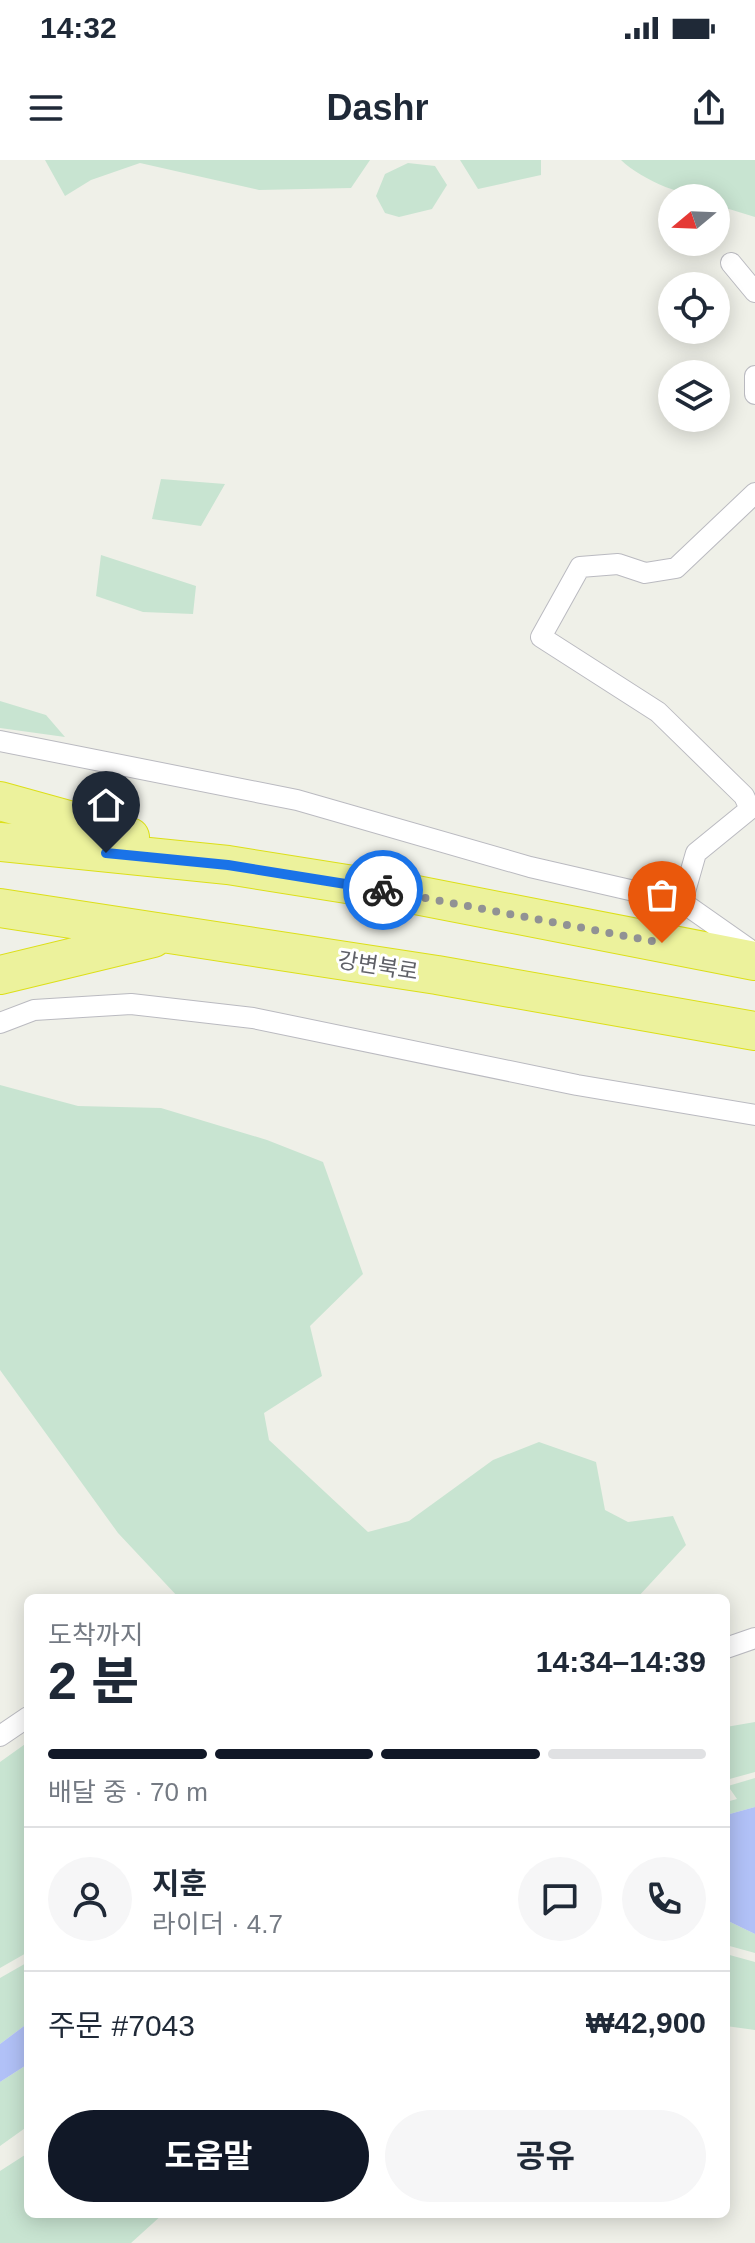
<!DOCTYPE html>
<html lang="ko">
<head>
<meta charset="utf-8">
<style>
  :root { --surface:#fff; --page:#f6f6f7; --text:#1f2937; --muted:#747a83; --line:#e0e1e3; --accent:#111827 }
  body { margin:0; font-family:Helvetica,"Noto Sans KR",sans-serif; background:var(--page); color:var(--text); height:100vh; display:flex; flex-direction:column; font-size:30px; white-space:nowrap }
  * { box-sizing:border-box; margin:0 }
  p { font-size:26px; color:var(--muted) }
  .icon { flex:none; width:44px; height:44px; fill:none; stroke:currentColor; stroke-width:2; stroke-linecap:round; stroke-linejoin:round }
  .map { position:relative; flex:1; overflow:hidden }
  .panel { position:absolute; left:24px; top:1434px; width:706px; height:624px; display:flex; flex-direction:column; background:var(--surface); border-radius:12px; box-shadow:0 4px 20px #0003 }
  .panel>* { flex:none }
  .needle { width:52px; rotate:251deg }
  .buttons { position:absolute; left:658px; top:24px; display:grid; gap:16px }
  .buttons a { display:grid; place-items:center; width:72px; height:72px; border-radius:50%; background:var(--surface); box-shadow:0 4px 20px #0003; font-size:40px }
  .pin { position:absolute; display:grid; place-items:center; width:68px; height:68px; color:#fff; margin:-82px -34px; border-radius:50% 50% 50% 0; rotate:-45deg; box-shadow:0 0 8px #0007 }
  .pin .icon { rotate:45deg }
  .courier { position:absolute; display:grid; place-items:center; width:80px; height:80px; margin:-40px; border:6px solid #1a73e8; border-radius:50%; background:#fff; color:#222; box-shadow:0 2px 10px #0007 }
  .headline em { font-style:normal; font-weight:700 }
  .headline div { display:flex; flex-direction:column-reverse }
  .headline { display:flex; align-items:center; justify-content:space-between; height:136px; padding:0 24px }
  h1 { font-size:52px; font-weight:700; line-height:60px }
  .bar { display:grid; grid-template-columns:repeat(4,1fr); gap:12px 8px; align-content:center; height:96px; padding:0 24px }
  .bar i { height:10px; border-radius:6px; background:var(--line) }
  .bar .active { background:var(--accent) }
  .bar p { grid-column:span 4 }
  .line { display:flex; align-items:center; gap:20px; padding:0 24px; border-top:2px solid var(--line) }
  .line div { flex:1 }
  .round { display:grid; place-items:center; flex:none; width:84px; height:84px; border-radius:42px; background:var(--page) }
  .action { display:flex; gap:16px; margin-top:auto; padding:16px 24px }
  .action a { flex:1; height:92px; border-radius:48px; background:var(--accent); color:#fff; font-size:32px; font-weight:700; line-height:92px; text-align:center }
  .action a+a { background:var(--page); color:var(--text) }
  .status { display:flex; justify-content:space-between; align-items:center; height:56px; padding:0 40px; background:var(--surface); direction:ltr }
  .status svg { height:22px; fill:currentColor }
  header { display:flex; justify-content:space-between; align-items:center; height:104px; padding:0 24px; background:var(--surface); font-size:36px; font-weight:700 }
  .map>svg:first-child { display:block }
  .green { fill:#c8e4d1 }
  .water { fill:#b1c1f7 }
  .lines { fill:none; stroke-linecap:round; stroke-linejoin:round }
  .street-casing { stroke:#babac0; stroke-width:22 }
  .highway-casing { stroke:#dcdf18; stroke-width:40 }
  .street { stroke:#fff; stroke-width:20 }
  .highway { stroke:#ecf29c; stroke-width:38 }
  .done { stroke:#919294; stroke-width:8; stroke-dasharray:0 14.4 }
  .route { stroke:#1a73e8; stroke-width:10 }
  .labels { text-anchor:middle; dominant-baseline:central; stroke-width:6; stroke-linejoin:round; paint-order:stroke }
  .street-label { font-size:22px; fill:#5f6067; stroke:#fff }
</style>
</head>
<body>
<div class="status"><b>14:32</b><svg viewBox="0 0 49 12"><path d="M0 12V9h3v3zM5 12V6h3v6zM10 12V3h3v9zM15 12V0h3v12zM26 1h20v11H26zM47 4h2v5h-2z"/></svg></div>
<header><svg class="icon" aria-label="menu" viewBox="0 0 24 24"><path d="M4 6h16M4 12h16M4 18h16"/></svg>Dashr<svg class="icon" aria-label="share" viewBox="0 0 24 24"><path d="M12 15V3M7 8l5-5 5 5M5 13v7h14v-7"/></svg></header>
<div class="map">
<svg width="755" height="2083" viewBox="0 0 755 2083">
  <rect width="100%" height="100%" fill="#eff0e8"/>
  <path class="green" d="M45 0H370L351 28 259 30 140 3 91 20 65 36Z
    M460 0H541V15L478 29Z
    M621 0H755V57L716 45V38C686 38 643 21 621 0Z
    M408 3 435 6 447 25 432 49 399 57 385 53 376 36 385 14Z
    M161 319 225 324 201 366 152 359Z
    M101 395 196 426 193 454 143 452 96 436Z
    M0 541 46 555 65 577 0 568Z
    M0 925 78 946 161 948 267 980 323 1002 363 1114 310 1166 322 1216 264 1253 269 1280 368 1372 409 1361 493 1300 539 1282 596 1302 605 1350 628 1362 673 1356 686 1385 637 1438H179L118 1373 0 1210Z
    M755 1562V1612L726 1620V1567Z
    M28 1582V1792L0 1808V1602Z
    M755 1618V1647L726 1655V1642L737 1639 728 1626Z
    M726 1760 755 1774V1793L726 1785Z
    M726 1794 755 1802V1870L726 1866Z
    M28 1802V1863L0 1884V1818Z
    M28 1904V1966L0 1986V1922Z
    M28 1993V2054H163L131 2083H0V2011Z"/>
  <path class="water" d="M755 1647V1774L726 1760V1655Z
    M28 1863V1904L0 1922V1884Z"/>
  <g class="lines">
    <defs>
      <path id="street" d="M731 103 755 132
        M755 216V234
        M0 581 297 640 530 707 682 742 752 791
        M682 742 696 693 750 649 744 636 658 552 541 477 580 407 618 404 645 413 676 408 755 333
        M0 863 34 850 131 844 253 858 577 925 755 955
        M726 1488 755 1478
        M0 1576 28 1557"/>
      <path id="highway" d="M0 641 130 677
        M0 682 228 705 416 735 755 801
        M0 748 437 815 755 871
        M0 815 153 778"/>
    </defs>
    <use href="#street" class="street-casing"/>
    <use href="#highway" class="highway-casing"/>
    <use href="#street" class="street"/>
    <use href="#highway" class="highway"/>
  </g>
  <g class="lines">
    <path class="done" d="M383 730 662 783"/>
    <path class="route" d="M106 693 228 705 383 730"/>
  </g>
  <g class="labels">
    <g class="street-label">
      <text transform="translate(378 806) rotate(9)">강변북로</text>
    </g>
  </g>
</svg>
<div class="buttons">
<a><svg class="needle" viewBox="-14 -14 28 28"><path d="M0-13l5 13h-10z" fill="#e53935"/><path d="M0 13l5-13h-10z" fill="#747a83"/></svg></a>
<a><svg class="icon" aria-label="locate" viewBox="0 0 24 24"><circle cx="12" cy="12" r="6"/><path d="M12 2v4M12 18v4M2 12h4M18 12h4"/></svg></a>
<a><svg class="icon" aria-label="layers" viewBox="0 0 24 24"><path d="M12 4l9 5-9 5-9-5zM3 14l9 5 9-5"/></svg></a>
</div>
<div class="pin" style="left:662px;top:783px;background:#ea580c"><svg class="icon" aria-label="bag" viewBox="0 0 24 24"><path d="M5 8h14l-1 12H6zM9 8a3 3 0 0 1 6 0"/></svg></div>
<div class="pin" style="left:106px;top:693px;background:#1f2937"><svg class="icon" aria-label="home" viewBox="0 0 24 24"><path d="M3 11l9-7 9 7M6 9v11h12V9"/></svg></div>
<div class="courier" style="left:383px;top:730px"><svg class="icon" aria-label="bike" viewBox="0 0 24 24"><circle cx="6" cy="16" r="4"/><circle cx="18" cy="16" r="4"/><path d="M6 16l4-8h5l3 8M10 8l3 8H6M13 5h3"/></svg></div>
<section class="panel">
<div class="headline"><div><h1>2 분</h1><p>도착까지</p></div><em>14:34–14:39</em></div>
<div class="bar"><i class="active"></i><i class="active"></i><i class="active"></i><i></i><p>배달 중 · 70 m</p></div>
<div class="line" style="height:144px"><a class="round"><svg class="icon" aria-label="person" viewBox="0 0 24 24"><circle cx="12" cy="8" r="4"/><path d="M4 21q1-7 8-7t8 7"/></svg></a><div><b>지훈</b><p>라이더 · 4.7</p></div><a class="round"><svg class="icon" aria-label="chat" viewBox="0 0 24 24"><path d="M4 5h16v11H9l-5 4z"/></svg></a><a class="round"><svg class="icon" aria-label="phone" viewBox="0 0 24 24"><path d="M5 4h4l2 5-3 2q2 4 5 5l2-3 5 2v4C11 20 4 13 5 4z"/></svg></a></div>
<div class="line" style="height:104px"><div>주문 #7043</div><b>₩42,900</b></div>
<div class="action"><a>도움말</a><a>공유</a></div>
</section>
</div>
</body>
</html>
